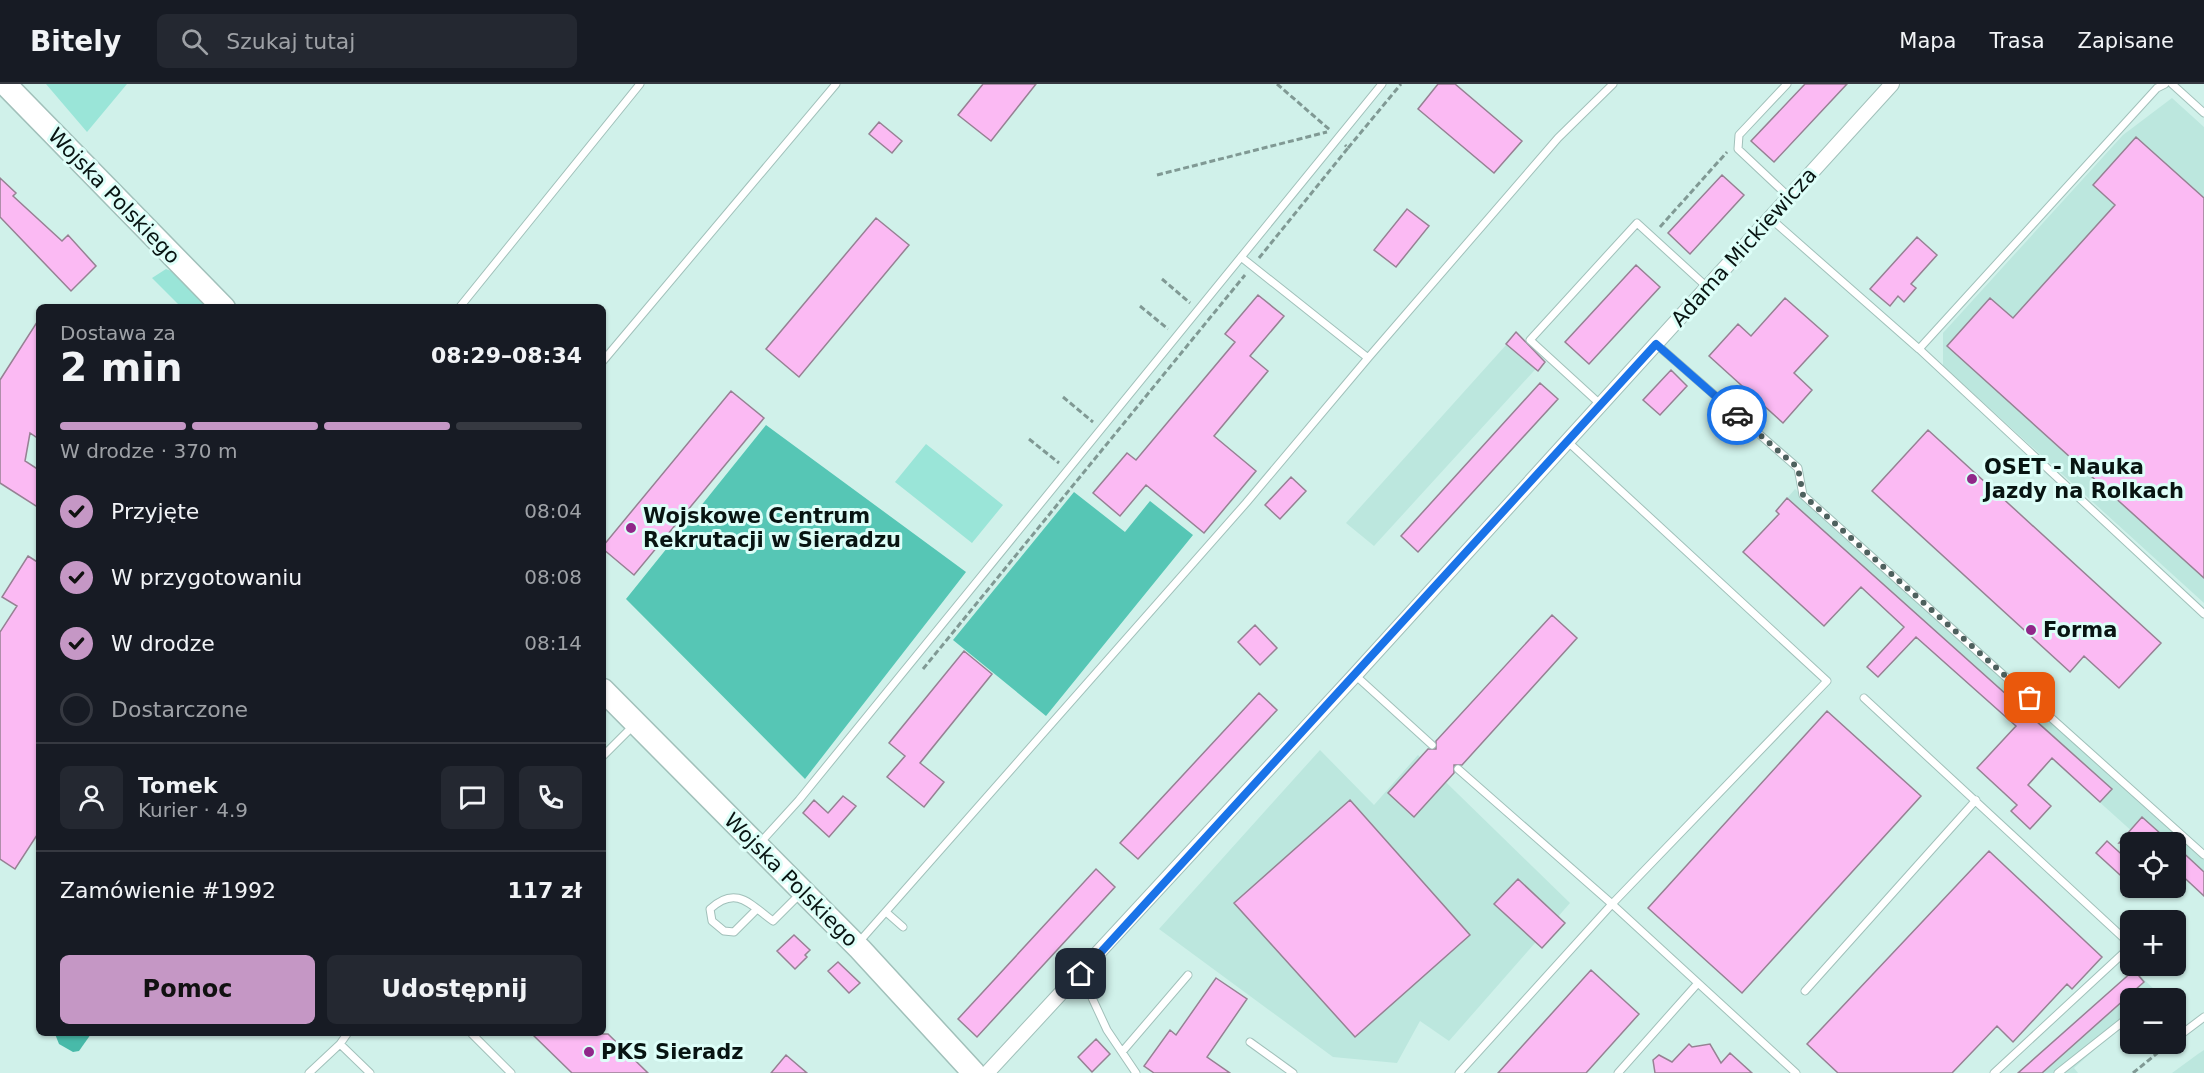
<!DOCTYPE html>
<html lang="pl">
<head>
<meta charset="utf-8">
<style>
  :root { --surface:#171b24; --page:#242831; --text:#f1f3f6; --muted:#9ea1a6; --line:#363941; --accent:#c597c5 }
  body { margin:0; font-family:"DejaVu Sans",sans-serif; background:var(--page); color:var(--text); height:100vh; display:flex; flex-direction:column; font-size:22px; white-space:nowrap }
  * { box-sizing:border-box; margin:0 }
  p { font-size:20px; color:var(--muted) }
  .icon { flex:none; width:33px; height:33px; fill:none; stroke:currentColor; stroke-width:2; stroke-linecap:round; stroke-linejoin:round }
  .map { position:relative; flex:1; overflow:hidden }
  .side { position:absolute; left:36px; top:220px; width:570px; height:732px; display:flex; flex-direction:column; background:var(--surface); border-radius:9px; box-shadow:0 2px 4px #0004 }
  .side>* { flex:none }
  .controls { position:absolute; left:2120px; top:748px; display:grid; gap:12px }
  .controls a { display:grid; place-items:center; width:66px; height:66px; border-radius:9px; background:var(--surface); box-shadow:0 2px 4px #0004; font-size:30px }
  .pin { position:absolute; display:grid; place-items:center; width:51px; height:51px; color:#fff; margin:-26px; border-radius:12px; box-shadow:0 3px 9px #0006 }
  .courier { position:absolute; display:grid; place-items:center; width:60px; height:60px; margin:-30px; border:4px solid #1a73e8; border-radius:50%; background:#fff; color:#222; box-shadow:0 2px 8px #0007 }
  .overview em { font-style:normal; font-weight:700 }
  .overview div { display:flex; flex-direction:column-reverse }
  .overview { display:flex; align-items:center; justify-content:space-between; height:102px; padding:0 24px }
  h1 { font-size:39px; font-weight:700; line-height:45px }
  .bar { display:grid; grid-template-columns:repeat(4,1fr); gap:9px 6px; align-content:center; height:72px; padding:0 24px }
  .bar i { height:8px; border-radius:4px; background:var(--line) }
  .bar .on { background:var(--accent) }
  .bar p { grid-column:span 4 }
  .line { display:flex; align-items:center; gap:15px; padding:0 24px; border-top:2px solid var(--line) }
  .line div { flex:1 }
  .round { display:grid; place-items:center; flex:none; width:63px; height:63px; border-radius:9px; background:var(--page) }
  ol { padding:0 24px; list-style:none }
  li { display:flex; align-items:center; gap:18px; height:66px }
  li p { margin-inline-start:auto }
  li .icon { padding:6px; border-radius:50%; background:var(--accent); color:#111; stroke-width:4 }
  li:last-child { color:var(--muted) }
  li i { width:33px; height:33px; border:3px solid var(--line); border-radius:50% }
  .button { display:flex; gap:12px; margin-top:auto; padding:12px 24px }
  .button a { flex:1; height:69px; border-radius:9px; background:var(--accent); color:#111; font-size:24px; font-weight:700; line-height:69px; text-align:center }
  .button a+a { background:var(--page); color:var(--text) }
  header { display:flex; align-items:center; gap:36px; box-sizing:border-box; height:84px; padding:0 30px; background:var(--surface); border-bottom:2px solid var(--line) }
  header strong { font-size:28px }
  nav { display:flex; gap:33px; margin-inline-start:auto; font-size:21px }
  .search { width:420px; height:54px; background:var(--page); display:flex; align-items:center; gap:15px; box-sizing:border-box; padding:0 21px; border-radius:9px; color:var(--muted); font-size:22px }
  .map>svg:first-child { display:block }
  .built { fill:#bce7de }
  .green { fill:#9ae5d8 }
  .forest { fill:#56c6b5 }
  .water { fill:#48baa9 }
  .building { fill:#fbbaf3; stroke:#968193; stroke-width:1.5 }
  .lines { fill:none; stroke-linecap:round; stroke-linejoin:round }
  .lane-casing { stroke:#a1c0ba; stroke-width:9 }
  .street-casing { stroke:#a1c0ba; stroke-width:16 }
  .primary-casing { stroke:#a1c0ba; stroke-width:25 }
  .path { stroke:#809994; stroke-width:3; stroke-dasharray:6 3; stroke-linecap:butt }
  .lane { stroke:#fff; stroke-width:7 }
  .street { stroke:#fff; stroke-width:14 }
  .primary { stroke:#fff; stroke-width:22 }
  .done { stroke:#4e615e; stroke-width:6; stroke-dasharray:0 10.8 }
  .route { stroke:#1a73e8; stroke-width:8 }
  .poi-dot { fill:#902689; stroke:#ddfef8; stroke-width:2 }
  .labels { text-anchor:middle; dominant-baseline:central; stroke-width:6; stroke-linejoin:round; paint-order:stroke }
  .street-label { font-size:21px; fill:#081412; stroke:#ddfef8 }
  .poi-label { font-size:21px; font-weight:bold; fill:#081412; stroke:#ddfef8; text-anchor:start }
</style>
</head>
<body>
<header>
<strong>Bitely</strong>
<div class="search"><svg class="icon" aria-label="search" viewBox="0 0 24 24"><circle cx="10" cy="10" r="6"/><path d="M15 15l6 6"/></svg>Szukaj tutaj</div>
<nav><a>Mapa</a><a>Trasa</a><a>Zapisane</a></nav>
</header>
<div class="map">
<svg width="2204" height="989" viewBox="0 0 2204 989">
  <rect width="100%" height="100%" fill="#d0f1ea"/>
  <path class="built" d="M2172 14 2204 43V519L1943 282V249L2123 51Z
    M1515 251 1543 277 1374 462 1346 439Z
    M1795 405 2204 776V812L2175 785V759H2145L1776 427Z
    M1320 666 1374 721 1418 671 1570 819 1449 957 1420 937 1397 979 1333 973 1159 845Z
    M2134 886 2158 909 2151 915H2130V934L2074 984 2078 989H2018Z
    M2204 966V989H2172L2198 970Z"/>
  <path class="green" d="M46 0H127L87 48Z
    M166 185 171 187 207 223H181L152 194Z
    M926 360 1003 421 972 459 895 398Z"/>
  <path class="forest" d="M766 341 966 488 805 695 626 515Z
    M1074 408 1125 448 1150 417 1193 451 1046 632 953 556Z"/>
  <path class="water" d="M55 950H91L79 967 73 968 59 960Z"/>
  <path class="building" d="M983 0H1036L991 57 958 31Z
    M1438 0H1455L1522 57 1494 89 1418 25Z
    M1805 0H1847L1774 78 1751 57Z
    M879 38 902 57 892 69 869 50Z
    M2136 53 2204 114V494L1947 262 1990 214 2013 234 2115 121 2093 101Z
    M1722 91 1744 111 1690 170 1668 149Z
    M0 94 16 109 13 112 62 157 68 151 96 182 71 207 0 133Z
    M1407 125 1429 142 1396 183 1374 166Z
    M876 134 909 161 799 293 766 265Z
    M1917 153 1937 171 1911 200 1916 204 1904 218 1898 212 1890 222 1870 205Z
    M1636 181 1660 203 1589 280 1565 258Z
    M1258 211 1284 232 1250 272 1268 287 1214 352 1256 387 1204 449 1146 401 1120 432 1093 409 1127 369 1136 376 1235 258 1225 250Z
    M1785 214 1828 252 1794 289 1812 306 1783 339 1709 272 1738 240 1751 252Z
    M39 235V355L30 349 25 377 39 386V424L0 399V296Z
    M1516 248 1545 278 1538 287 1506 260Z
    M1671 286 1687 302 1660 331 1643 316Z
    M1540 299 1558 315 1418 468 1401 452Z
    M731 307 764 334 634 491 603 465V462Z
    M1928 346 2161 559 2119 604 2084 572 2070 588 1872 407Z
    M1291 393 1306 407 1280 435 1265 421Z
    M1787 414 2112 705 2100 718 2052 674 2028 701 2051 722 2030 745 2011 727 2017 721 1977 684 2016 642 1916 553 1878 593 1867 583 1904 543 1861 503 1824 542 1743 468 1779 430 1776 427Z
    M28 472 39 479V748L15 785 0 775V548L17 522 2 513Z
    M1552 531 1577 554 1462 681H1454V689L1414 733 1388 709 1428 665H1436V657Z
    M1255 541 1277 564 1260 581 1238 558Z
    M964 567 992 590 920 679 944 698 924 723 887 693 905 672 889 659Z
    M1259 609 1277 626 1138 775 1120 759Z
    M1827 627 1921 712 1742 909 1648 824Z
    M843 712 856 722 829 753 803 729 814 716 828 729Z
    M1350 716 1470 851 1355 953 1234 819Z
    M2142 733 2161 750 2152 759H2119Z
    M2107 757 2130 778V800L2096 769Z
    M2175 761 2204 788V812L2175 785Z
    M1989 767 2102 873 2072 905 2067 900 2013 958 1997 942 1952 989H1838L1807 960Z
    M1096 785 1115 803 977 953 958 935Z
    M1518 795 1565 839 1542 864 1494 820Z
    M794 851 810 866 805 871 807 873 795 885 777 867Z
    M838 878 860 899 849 909 828 887Z
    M1591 886 1639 930 1586 989H1498Z
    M2134 886 2144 898 2042 989H2018Z
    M1216 894 1247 915 1207 973 1230 989H1154L1144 982 1170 946 1176 951Z
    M532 950H608L648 989H572Z
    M1096 955 1110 970 1092 988 1078 973Z
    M1689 960 1692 963 1710 960 1721 979 1730 969 1752 989H1655L1653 976 1659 971 1672 978Z
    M786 971 807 989H771Z"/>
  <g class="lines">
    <defs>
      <path id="lane" d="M1787 0 1739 51 1738 65 1789 113
        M2172 0 2204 29
        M1770 134 1919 265 2157 4 2165 0
        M1241 173 1368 274 1558 54 1613 0
        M459 224 640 0
        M1656 260 1798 384 1803 411 2204 771
        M1917 263 2204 530
        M603 277 836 0
        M1600 320 1530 256 1637 139 1707 203
        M1355 591 1432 661
        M1864 614 2130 860
        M603 672 633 642
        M1458 685 1612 820 1796 989
        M759 760 799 716 1382 0
        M757 825 734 848 724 847 712 837 710 825C736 801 750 820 773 837L800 810
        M886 828 903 843
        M859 858 1246 419 1368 274
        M1081 890 1107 946 1136 989
        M1805 907 1976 716
        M347 950 340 960 370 989
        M472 950 511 989
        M2175 955 2204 933
        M1250 958 1293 989
        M1122 968 1188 891
        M309 989 340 960
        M1459 989 1612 820 1827 597 1567 357
        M1618 989 1698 899
        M1994 989 2130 863
        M2058 989 2130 932"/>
      <path id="street" d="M987 989 1355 591 1892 0"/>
      <path id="primary" d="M5 0 224 224
        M603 606 860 865 974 989"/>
    </defs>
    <use href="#lane" class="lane-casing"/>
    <use href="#street" class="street-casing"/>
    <use href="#primary" class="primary-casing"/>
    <path class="path" d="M1277 0 1330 46
      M1348 64 1401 0
      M1157 91 1327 48
      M1660 143 1727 68
      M1259 174 1348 64 1345 61
      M1162 195 1190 219
      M1140 222 1168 245
      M1063 313 1093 338
      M1029 355 1059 379
      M923 585 1245 191
      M2133 989 2166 962"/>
    <use href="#lane" class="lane"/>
    <use href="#street" class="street"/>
    <use href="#primary" class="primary"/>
  </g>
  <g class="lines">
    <path class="done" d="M1737 331 1798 384 1803 411 2030 614"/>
    <path class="route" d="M1081 890 1656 260 1737 331"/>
  </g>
  <g class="poi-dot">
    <circle cx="1972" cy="395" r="6"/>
    <circle cx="631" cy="444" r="6"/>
    <circle cx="2031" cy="546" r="6"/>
    <circle cx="589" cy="968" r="6"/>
  </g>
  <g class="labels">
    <g class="street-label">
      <text transform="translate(114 112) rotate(46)">Wojska Polskiego</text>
      <text transform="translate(1744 163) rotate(-48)">Adama Mickiewicza</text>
      <text transform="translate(791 796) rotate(45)">Wojska Polskiego</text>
    </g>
    <g class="poi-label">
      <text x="1984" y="383">OSET - Nauka<tspan x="1984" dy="24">Jazdy na Rolkach</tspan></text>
      <text x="643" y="432">Wojskowe Centrum<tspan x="643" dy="24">Rekrutacji w Sieradzu</tspan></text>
      <text x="2043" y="546">Forma</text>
      <text x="601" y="968">PKS Sieradz</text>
    </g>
  </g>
</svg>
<div class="controls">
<a><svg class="icon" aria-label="locate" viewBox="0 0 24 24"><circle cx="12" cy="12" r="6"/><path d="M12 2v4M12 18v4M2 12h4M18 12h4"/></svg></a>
<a>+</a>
<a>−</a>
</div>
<div class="pin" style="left:2030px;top:614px;background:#ea580c"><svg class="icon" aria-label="bag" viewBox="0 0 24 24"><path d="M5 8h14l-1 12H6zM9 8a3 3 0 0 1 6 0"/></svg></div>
<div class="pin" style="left:1081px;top:890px;background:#1f2937"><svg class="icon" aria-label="home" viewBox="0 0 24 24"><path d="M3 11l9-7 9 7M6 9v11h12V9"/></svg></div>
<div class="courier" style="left:1737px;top:331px"><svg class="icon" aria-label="car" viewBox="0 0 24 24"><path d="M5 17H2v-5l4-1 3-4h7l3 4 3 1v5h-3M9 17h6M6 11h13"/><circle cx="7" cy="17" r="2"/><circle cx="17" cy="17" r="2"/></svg></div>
<section class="side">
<div class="overview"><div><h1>2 min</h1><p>Dostawa za</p></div><em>08:29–08:34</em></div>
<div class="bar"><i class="on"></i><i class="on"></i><i class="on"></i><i></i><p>W drodze · 370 m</p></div>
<ol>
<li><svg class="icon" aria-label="check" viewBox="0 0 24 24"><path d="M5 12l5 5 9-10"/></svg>Przyjęte<p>08:04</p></li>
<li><svg class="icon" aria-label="check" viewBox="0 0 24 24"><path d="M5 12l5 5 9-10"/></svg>W przygotowaniu<p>08:08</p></li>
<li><svg class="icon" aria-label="check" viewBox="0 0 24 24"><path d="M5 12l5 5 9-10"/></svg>W drodze<p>08:14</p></li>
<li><i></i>Dostarczone</li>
</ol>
<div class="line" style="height:108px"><a class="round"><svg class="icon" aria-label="person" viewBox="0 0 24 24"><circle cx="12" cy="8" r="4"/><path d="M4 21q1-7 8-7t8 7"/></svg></a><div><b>Tomek</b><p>Kurier · 4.9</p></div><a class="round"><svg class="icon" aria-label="chat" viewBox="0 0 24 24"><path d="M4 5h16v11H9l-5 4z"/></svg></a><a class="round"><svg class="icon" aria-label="phone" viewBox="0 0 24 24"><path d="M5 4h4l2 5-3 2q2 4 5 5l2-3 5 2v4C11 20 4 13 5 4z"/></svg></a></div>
<div class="line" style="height:78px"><div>Zamówienie #1992</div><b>117 zł</b></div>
<div class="button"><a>Pomoc</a><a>Udostępnij</a></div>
</section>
</div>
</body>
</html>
